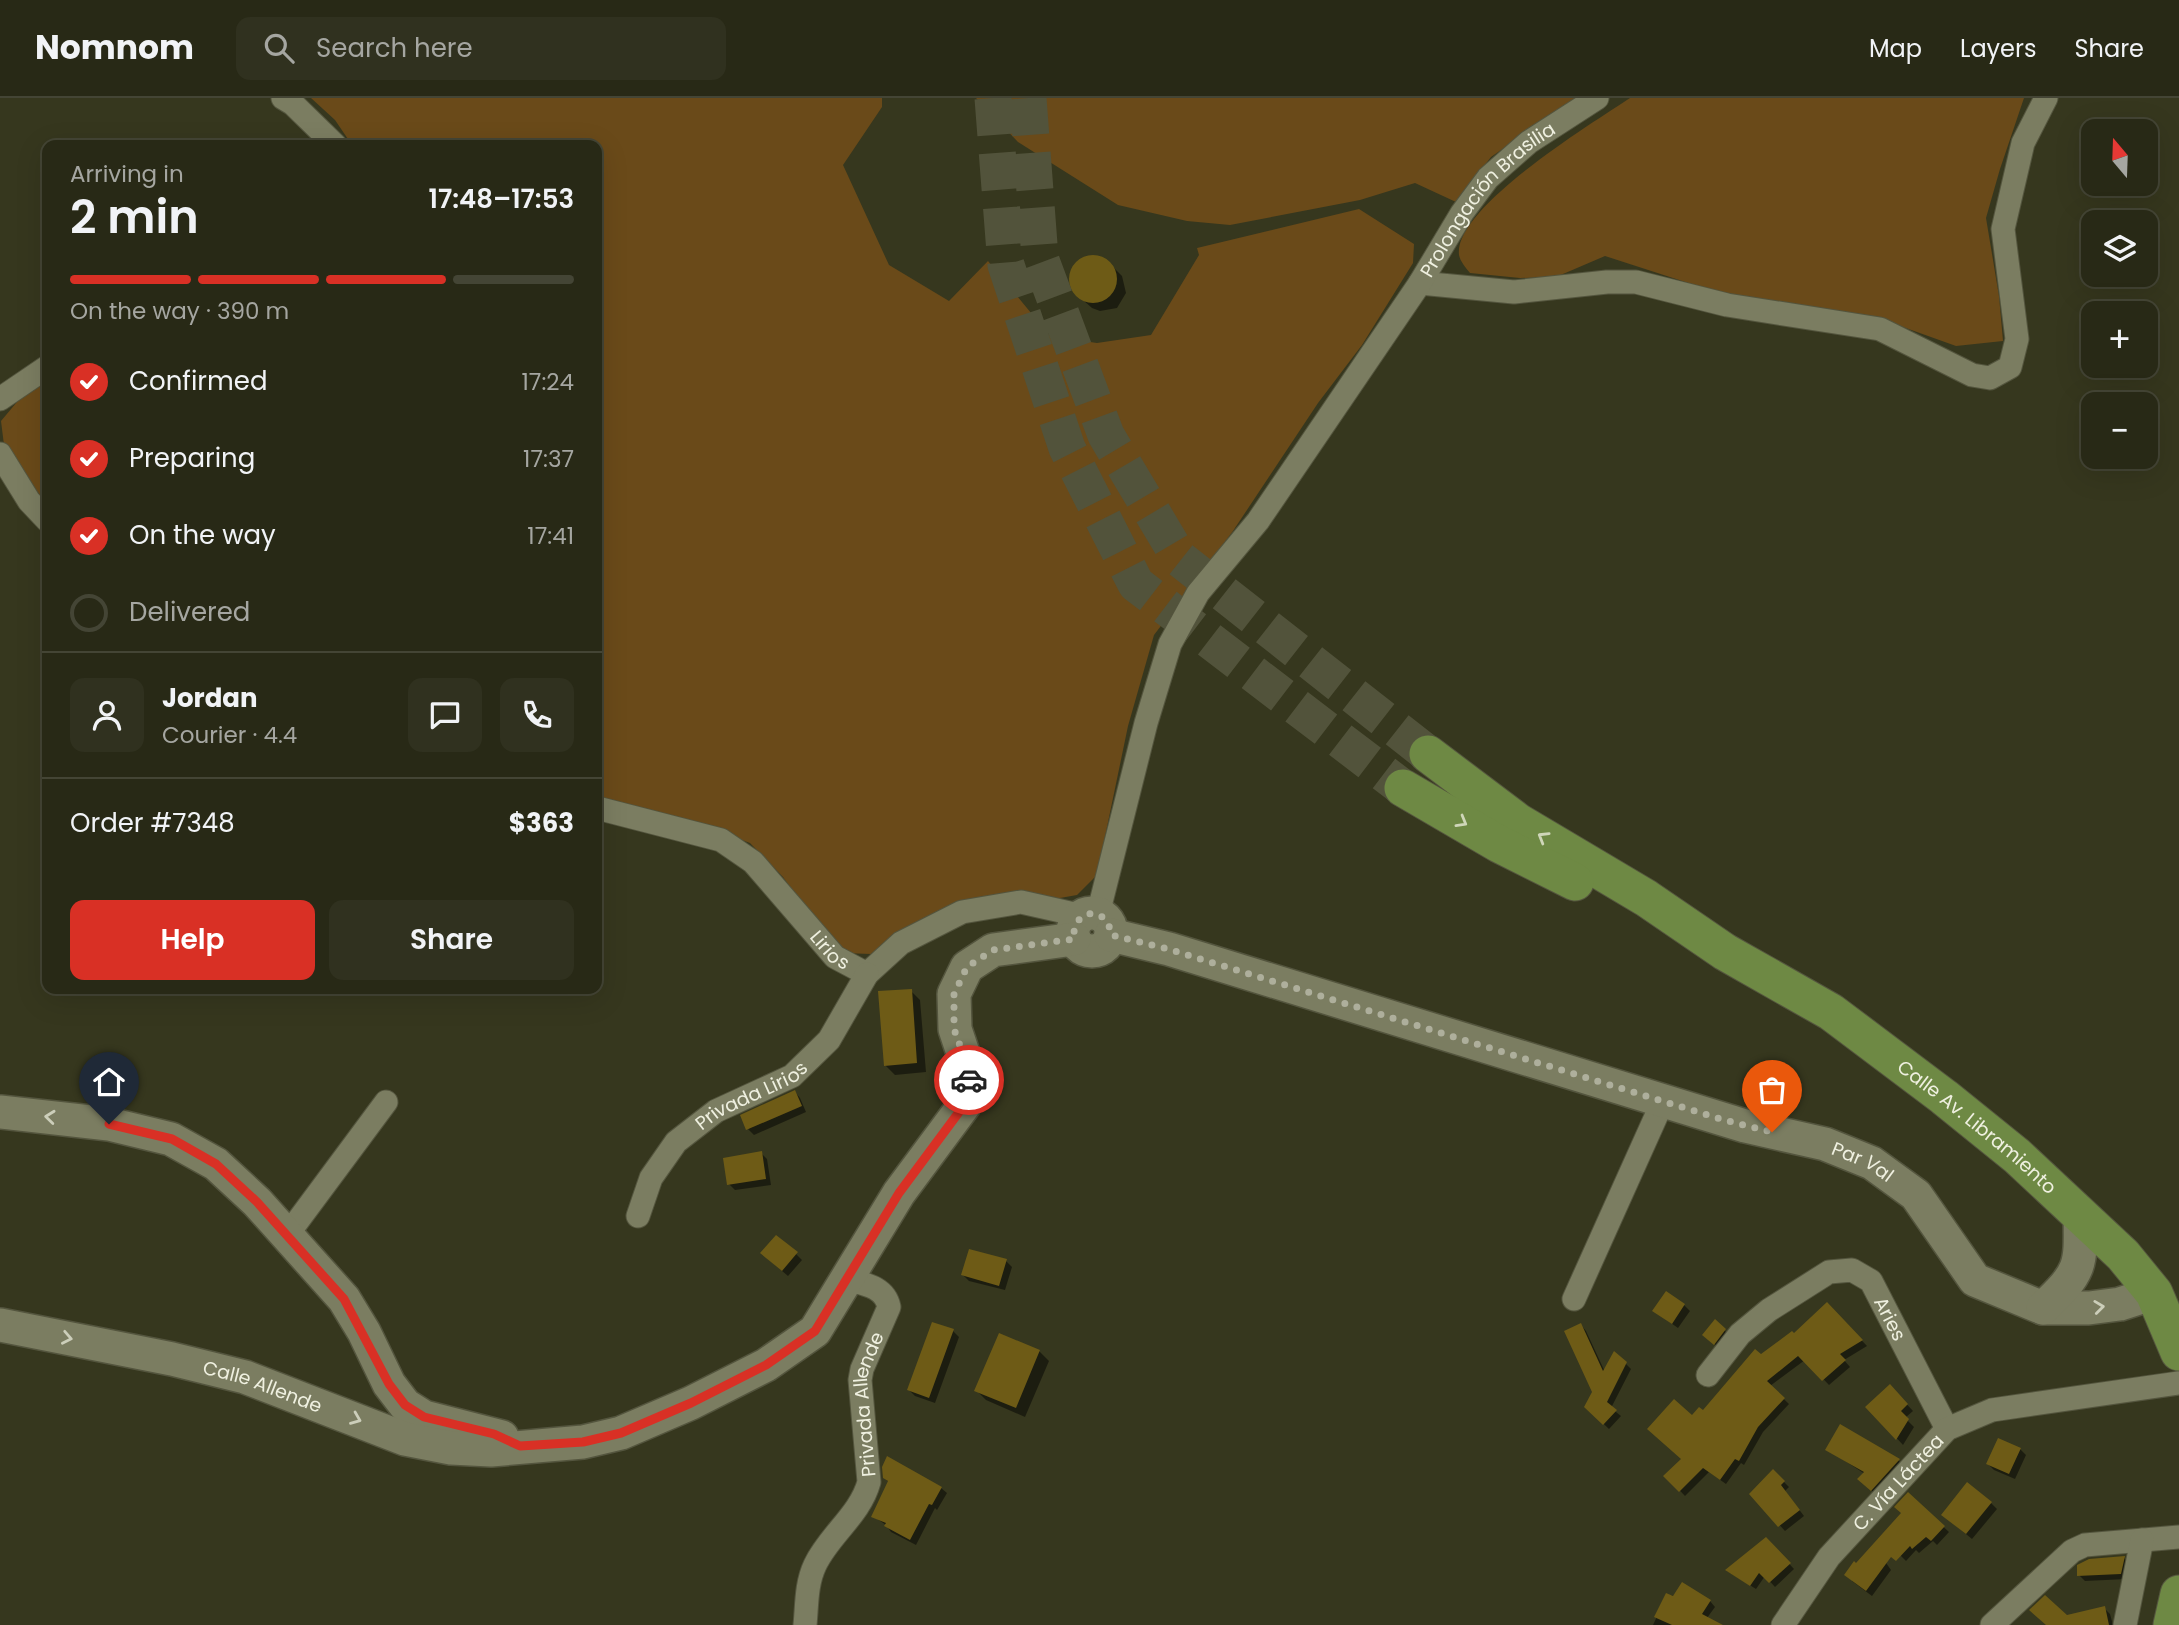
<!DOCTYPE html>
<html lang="en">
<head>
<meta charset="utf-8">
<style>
  :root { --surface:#282916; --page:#30311f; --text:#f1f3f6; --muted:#a5a6a1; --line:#444535; --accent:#d93025 }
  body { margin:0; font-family:Poppins,sans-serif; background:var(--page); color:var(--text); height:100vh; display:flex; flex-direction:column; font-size:26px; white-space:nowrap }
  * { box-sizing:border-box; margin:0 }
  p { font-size:23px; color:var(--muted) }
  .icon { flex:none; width:38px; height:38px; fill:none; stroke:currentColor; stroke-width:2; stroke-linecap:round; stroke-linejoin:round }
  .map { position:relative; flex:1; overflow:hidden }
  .drawer { position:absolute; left:42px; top:42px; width:560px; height:854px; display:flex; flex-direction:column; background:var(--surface); border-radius:14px; box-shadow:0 7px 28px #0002,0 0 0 2px var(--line) }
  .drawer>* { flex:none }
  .needle { width:46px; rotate:341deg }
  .buttons { position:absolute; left:2081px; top:21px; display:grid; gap:14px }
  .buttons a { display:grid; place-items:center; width:77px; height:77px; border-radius:14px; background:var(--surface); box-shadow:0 7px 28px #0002,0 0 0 2px var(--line); font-size:35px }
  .pin { position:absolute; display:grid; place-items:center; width:60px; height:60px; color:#fff; margin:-72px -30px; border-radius:50% 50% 50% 0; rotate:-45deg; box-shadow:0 0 7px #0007 }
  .pin .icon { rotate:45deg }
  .courier { position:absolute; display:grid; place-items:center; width:70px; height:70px; margin:-35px; border:5px solid #d93025; border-radius:50%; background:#fff; color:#222; box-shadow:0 2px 9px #0007 }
  .overview em { font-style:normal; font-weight:600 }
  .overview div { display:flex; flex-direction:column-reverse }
  .overview { display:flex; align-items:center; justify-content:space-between; height:119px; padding:0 28px }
  h1 { font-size:46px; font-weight:600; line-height:52px }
  .bar { display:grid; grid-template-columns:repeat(4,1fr); gap:10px 7px; align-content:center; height:84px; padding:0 28px }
  .bar i { height:9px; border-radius:5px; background:var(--line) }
  .bar .active { background:var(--accent) }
  .bar p { grid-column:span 4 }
  .line { display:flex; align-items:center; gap:18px; padding:0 28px; border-top:2px solid var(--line) }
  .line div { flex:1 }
  .round { display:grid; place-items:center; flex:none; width:74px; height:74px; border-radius:14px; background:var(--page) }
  ol { padding:0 28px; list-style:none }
  li { display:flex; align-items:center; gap:21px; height:77px }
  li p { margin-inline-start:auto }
  li .icon { padding:7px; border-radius:50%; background:var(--accent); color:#fff; stroke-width:4 }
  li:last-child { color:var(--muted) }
  li i { width:38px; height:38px; border:4px solid var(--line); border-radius:50% }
  .button { display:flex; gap:14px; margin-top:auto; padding:14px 28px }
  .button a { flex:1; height:80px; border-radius:14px; background:var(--accent); color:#fff; font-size:28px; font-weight:600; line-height:80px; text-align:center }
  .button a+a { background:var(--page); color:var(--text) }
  header { display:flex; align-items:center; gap:42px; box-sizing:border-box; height:98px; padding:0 35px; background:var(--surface); border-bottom:2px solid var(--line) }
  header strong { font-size:33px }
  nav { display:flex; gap:38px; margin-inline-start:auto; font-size:24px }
  .search { width:490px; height:63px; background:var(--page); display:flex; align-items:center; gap:18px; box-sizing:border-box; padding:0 24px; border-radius:14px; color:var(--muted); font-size:26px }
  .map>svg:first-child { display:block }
  .green { fill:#6a4a19 }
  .shadow { fill:#0007 }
  .building { fill:#6e5b16 }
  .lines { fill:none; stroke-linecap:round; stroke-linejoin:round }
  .primary-tunnel { stroke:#52533b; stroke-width:37; stroke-dasharray:37 18; stroke-linecap:butt }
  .street-casing { stroke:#54553e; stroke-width:25 }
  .secondary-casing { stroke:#54553e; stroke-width:36 }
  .primary-casing { stroke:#54553e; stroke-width:39 }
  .street { stroke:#7b7d61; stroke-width:23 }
  .secondary { stroke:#7b7d61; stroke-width:33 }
  .primary { stroke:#6e8944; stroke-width:37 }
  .oneway { stroke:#cfd6b9 }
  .oneway2 { stroke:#ccceba }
  .done { stroke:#aeaf9c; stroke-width:7; stroke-dasharray:0 12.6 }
  .route { stroke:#d93025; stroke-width:9 }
  .labels { text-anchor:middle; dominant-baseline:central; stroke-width:6; stroke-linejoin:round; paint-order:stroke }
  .street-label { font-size:19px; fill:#eff0e0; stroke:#36371e }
</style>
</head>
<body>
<header>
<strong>Nomnom</strong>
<div class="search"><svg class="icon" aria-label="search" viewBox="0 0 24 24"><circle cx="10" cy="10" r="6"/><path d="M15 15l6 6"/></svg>Search here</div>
<nav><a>Map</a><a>Layers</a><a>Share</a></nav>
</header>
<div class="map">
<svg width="2179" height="1527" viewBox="0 0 2179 1527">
  <rect width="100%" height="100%" fill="#36371e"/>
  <path class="green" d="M311 0H882V9L843 67 889 167 949 203 988 163 1050 238 1097 245 1151 237 1199 157 1197 150 1359 111 1414 146 1413 165 1362 247 1318 305 1233 433 1154 537 1128 628 1097 777 1077 797 918 825 871 856 843 855 818 828 783 779 750 745 702 727 597 698V47H352L335 22Z
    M976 0H1575L1491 59 1456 104 1415 85 1360 102 1230 127 1187 123 1118 107 1018 44Z
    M1630 0H2024L2000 71 1986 120 1999 198 2003 243 1956 248 1889 224 1744 203 1605 158 1556 179 1520 180 1470 175C1466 170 1460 163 1459 157 1453 110 1594 24 1630 0Z
    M47 279V407L4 347 1 323 27 292Z"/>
  <path class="shadow" d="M1088 159 1105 161 1122 178 1126 195 1117 210 1100 213 1092 210 1074 194 1071 186 1073 169 1079 162Z
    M911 893 920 902 926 974 895 977 885 967Z
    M795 994 800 1000 806 1014 754 1037 748 1031Z
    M761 1055 767 1061 771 1087 735 1092 729 1086Z
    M796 1156 802 1162 788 1178 768 1161Z
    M1006 1163 1012 1169 1005 1192 969 1183 963 1177Z
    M1827 1206 1867 1248 1844 1262 1850 1269 1829 1287 1805 1262 1770 1288 1789 1306 1763 1334 1744 1367 1741 1365 1726 1386 1709 1374 1685 1398 1666 1378 1683 1361 1692 1319 1704 1315 1761 1259 1794 1237Z
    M1684 1207 1690 1213 1678 1230 1654 1213Z
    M1715 1224 1727 1235 1717 1248 1704 1237Z
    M1581 1227 1586 1233 1605 1274 1615 1255 1631 1271 1611 1310 1621 1318 1609 1331 1586 1309 1594 1294Z
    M953 1233 959 1239 935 1305 915 1298 909 1292Z
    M1000 1237 1039 1253 1049 1263 1025 1319 986 1302 977 1293Z
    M1890 1288 1913 1313 1905 1320 1914 1329 1903 1347 1868 1309Z
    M1841 1329 1899 1363 1904 1369 1877 1398 1860 1381 1865 1376 1827 1351Z
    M2020 1351 2026 1357 2015 1381 1994 1372 1988 1366Z
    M1773 1373 1789 1389 1785 1393 1804 1418 1785 1433 1751 1396Z
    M884 1380 941 1390 947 1395 937 1412 935 1410 916 1447 891 1434 886 1427 873 1418 889 1384Z
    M1908 1396 1949 1434 1937 1447 1933 1443 1919 1455 1916 1452 1906 1463 1882 1439 1903 1415Z
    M1991 1405 1997 1411 1972 1441 1949 1422Z
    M1766 1441 1794 1471 1775 1489 1765 1478 1756 1491 1727 1473Z
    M1879 1455 1891 1472 1872 1498 1852 1483 1857 1467Z
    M2124 1460 2130 1465 2127 1481 2085 1483 2079 1477Z
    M1667 1497 1710 1503 1715 1509 1707 1520 1719 1527H1653Z
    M2104 1510 2110 1516 2113 1527H2081Z"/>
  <path class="building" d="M1069 181a24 24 0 1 1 48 0a24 24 0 1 1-48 0Z
    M912 891 917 965 884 968 878 893Z
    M795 992 802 1008 746 1032 740 1017Z
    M762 1053 766 1081 727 1087 723 1060Z
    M776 1137 798 1154 782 1173 760 1155Z
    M969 1151 1007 1161 999 1188 961 1177Z
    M1666 1193 1685 1206 1672 1226 1652 1213Z
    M1827 1204 1863 1242 1840 1256 1846 1262 1822 1283 1798 1258 1767 1283 1785 1300 1758 1329 1739 1363 1735 1361 1720 1382 1703 1370 1679 1394 1663 1378 1681 1361 1647 1331 1674 1301 1692 1317 1699 1309 1703 1312 1755 1251 1761 1256 1792 1233 1794 1235Z
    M1715 1221 1726 1231 1714 1247 1702 1237Z
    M932 1224 954 1231 929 1300 907 1292Z
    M1581 1225 1603 1273 1614 1253 1627 1264 1607 1304 1617 1312 1603 1327 1584 1309 1592 1294 1564 1233Z
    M999 1235 1040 1252 1016 1310 974 1293Z
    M1890 1286 1908 1306 1901 1313 1909 1321 1896 1342 1865 1309Z
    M1840 1326 1900 1361 1871 1393 1857 1381 1864 1374 1825 1352Z
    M1998 1340 2021 1350 2009 1376 1986 1366Z
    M887 1358 942 1389 932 1407 929 1406 910 1442 884 1428 886 1425 871 1419 888 1383 883 1380 882 1369Z
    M1773 1371 1785 1383 1781 1387 1800 1412 1778 1429 1749 1396Z
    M1967 1384 1992 1404 1966 1436 1941 1417Z
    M1908 1394 1945 1428 1931 1443 1926 1439 1912 1451 1910 1448 1896 1463 1891 1459 1866 1493 1844 1477 1854 1463 1856 1465 1901 1415 1894 1409Z
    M1766 1439 1791 1465 1769 1485 1759 1475 1750 1488 1725 1472Z
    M2125 1458 2121 1476 2077 1478V1467L2089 1461Z
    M1682 1484 1711 1502 1702 1516 1723 1527H1672L1654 1519 1666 1495 1673 1498Z
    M2045 1497 2067 1517 2105 1508 2109 1527H2046L2029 1512Z"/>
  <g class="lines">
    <path class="primary-tunnel" d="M993 0 1006 167 1067 350 1136 486 1403 690
      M1028 0 1040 160 1106 337 1180 461 1428 656"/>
    <defs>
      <g id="street">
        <path d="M283 0 293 6 335 47"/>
        <path d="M1420 185 1514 194 1607 184H1636L1727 207 1880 231 1972 277 1990 280 2010 269 2017 241 2003 131 2023 45 2046 0"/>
        <path d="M0 301 47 269"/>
        <path d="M0 356 29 403 47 422"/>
        <path id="s1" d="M597 710 721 742 753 764 835 859 867 876 901 845 962 814 1021 804 1083 818"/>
        <path id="s2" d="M1098 816 1146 625 1170 546 1198 495 1258 423 1420 185 1462 115 1488 80 1529 44 1597 0"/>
        <path id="s3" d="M638 1118 651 1080 676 1044 716 1013 792 978 829 942 867 876"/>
        <path d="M288 1136 386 1004"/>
        <path d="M1574 1201 1663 1003"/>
        <path id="s4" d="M1708 1277 1740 1236 1769 1212 1829 1174 1852 1172 1871 1183 1947 1331"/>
        <path id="s5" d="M805 1527C807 1507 806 1486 815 1467 829 1437 860 1417 869 1384L860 1282 862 1271 889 1209C885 1189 865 1186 847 1181"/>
        <path id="s6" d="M1783 1527 1829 1459 1947 1331 1992 1312 2179 1285"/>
        <path d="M1992 1527 2072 1453 2085 1447 2179 1439"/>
        <path d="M2125 1527 2142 1442"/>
      </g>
      <g id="secondary">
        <circle cx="1092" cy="834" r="19"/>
        <path id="s7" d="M1111 837 1169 851 1745 1028 1825 1046 1872 1065 1916 1097 1975 1182 2043 1210H2089L2120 1206 2154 1195"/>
        <path d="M0 1014 109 1026 171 1041 216 1066 257 1104 344 1201 364 1234 389 1286 405 1307 424 1319 502 1339"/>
        <path d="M2043 1210C2082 1173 2081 1169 2080 1116"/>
        <path id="s8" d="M0 1227 172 1261 245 1279 405 1341 451 1350 491 1352 583 1344 621 1335 691 1305 766 1267 815 1233 899 1095 965 1006 970 976 955 931 954 896 967 869 993 852 1074 841"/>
      </g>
      <g id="primary">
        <path id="s9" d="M1428 656 1518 724 1646 800 1725 854 1831 914 1944 999 2017 1058 2123 1157 2154 1195 2179 1254"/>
        <path d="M1403 690 1499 746 1575 784"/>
        <path d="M2172 1527 2179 1496"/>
      </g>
    </defs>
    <use href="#street" class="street-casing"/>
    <use href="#secondary" class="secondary-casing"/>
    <use href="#primary" class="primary-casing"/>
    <use href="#street" class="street"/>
    <use href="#secondary" class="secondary"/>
    <use href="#primary" class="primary"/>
  </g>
  <defs><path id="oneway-chevron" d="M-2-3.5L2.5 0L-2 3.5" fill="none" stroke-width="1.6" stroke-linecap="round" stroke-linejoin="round" transform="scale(1.75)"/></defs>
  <g class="oneway">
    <use href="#oneway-chevron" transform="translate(1462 724) rotate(30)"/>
    <use href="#oneway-chevron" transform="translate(1543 739) rotate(-149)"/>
  </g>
  <g class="oneway2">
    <use href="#oneway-chevron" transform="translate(50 1019) rotate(-174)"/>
    <use href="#oneway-chevron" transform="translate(2099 1209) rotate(-7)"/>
    <use href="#oneway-chevron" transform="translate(67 1240) rotate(11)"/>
    <use href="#oneway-chevron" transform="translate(356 1321) rotate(22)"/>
  </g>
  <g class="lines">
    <path class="done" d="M969 982 970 976 954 931V896L967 869 993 852 1074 841C1071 810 1108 806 1111 837L1168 851 1724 1022 1772 1034"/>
    <path class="route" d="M109 1026 172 1041 216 1066 257 1104 344 1201 389 1286 405 1307 424 1319 494 1336 520 1348 583 1344 621 1335 691 1305 766 1267 815 1233 899 1095 965 1006 969 982"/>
  </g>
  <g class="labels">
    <g class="street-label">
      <text stroke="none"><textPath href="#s2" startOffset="828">Prolongación Brasilia</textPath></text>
      <text stroke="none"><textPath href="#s1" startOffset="284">Lirios</textPath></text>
      <text stroke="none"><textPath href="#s3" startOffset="173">Privada Lirios</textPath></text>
      <text stroke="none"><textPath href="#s9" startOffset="665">Calle Av. Libramiento</textPath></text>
      <text stroke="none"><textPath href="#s7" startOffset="786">Par Val</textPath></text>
      <text stroke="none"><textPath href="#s4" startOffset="248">Aries</textPath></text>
      <text stroke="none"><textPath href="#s8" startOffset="270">Calle Allende</textPath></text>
      <text stroke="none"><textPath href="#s5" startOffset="240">Privada Allende</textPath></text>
      <text stroke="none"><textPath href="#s6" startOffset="184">C. Vía Láctea</textPath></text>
    </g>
  </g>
</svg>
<div class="buttons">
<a><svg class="needle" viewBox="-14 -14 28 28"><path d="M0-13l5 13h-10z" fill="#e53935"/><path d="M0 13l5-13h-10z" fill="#a5a6a1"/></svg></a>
<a><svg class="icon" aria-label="layers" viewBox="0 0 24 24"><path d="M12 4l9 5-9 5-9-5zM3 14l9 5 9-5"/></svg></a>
<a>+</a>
<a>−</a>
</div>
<div class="pin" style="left:1772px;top:1034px;background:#ea580c"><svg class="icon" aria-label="bag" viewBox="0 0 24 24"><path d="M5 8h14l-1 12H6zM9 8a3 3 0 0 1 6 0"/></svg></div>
<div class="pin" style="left:109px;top:1026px;background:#1f2937"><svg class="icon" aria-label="home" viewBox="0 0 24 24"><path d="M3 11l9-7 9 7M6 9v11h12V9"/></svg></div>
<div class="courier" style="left:969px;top:982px"><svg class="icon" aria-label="car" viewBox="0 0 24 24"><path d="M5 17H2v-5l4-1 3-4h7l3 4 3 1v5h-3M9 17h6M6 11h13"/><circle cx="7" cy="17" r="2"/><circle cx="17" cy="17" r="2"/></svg></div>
<section class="drawer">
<div class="overview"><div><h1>2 min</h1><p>Arriving in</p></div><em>17:48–17:53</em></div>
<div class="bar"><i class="active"></i><i class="active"></i><i class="active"></i><i></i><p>On the way · 390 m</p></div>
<ol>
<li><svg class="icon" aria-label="check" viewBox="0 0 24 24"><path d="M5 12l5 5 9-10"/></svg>Confirmed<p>17:24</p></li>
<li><svg class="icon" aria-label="check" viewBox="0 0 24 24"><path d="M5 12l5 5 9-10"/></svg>Preparing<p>17:37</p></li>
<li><svg class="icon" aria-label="check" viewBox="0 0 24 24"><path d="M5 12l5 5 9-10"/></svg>On the way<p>17:41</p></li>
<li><i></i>Delivered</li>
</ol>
<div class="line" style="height:126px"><a class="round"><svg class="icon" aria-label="person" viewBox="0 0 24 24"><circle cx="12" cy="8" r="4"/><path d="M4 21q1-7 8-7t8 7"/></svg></a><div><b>Jordan</b><p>Courier · 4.4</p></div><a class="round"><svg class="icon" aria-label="chat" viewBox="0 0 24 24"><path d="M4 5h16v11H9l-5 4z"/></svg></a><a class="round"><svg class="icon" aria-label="phone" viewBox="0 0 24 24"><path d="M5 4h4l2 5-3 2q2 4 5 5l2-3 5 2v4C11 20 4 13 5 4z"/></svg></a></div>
<div class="line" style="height:91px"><div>Order #7348</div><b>$363</b></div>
<div class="button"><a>Help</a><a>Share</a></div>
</section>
</div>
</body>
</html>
